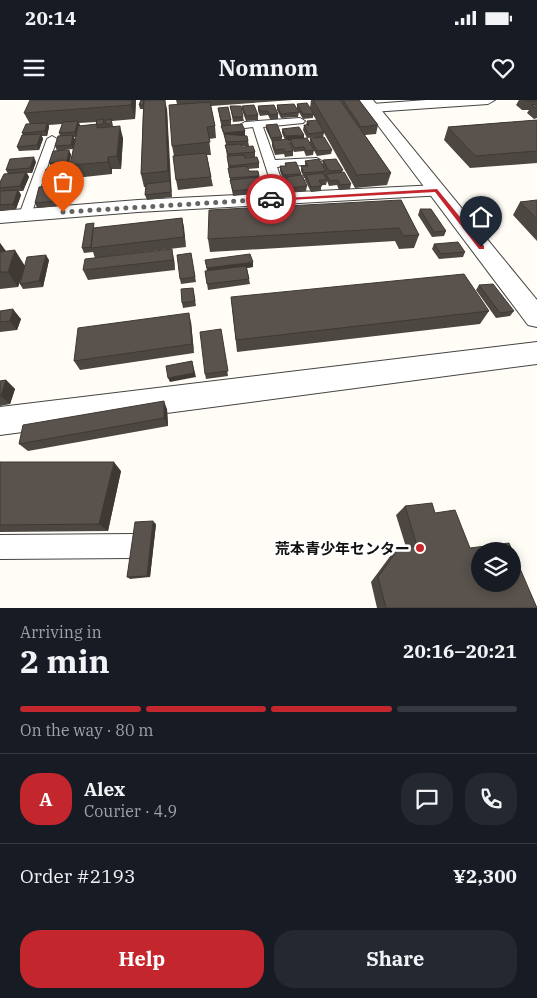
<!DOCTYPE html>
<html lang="en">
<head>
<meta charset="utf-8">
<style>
  :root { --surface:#171b24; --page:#242831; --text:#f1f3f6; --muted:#9ea1a6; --line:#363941; --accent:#c4262e }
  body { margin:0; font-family:"IBM Plex Serif","Noto Sans JP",serif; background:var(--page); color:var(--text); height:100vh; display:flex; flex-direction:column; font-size:19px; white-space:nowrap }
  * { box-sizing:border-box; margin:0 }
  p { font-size:16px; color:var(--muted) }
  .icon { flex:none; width:28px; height:28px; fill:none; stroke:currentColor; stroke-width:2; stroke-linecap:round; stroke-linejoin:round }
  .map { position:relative; height:508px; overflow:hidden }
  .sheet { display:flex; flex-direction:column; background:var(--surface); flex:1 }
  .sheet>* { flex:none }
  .tools { position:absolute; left:471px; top:442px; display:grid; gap:10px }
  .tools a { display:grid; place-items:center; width:50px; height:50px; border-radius:50%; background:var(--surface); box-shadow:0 2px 12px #0003; font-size:25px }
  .pin { position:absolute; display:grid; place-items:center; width:42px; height:42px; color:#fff; margin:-51px -21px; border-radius:50% 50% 50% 0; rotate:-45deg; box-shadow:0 0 5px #0007 }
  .pin .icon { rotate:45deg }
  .courier { position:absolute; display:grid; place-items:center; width:50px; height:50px; margin:-25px; border:4px solid #c4262e; border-radius:50%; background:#fff; color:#222; box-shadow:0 1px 6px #0007 }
  .overview em { font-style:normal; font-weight:800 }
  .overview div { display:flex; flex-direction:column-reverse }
  .overview { display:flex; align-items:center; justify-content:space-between; height:85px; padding:0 20px }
  h1 { font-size:32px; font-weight:800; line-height:38px }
  .bar { display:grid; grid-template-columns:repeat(4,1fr); gap:8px 5px; align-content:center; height:60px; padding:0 20px }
  .bar i { height:6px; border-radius:4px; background:var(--line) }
  .bar .active { background:var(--accent) }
  .bar p { grid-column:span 4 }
  .line { display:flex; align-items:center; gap:12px; padding:0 20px; border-top:1px solid var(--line) }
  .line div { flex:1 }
  .round { display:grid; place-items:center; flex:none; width:52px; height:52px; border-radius:20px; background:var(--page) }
  .cta { display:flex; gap:10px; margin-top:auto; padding:10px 20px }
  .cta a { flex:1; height:58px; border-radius:20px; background:var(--accent); color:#fff; font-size:20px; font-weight:800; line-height:58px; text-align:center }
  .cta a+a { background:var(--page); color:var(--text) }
  .status { display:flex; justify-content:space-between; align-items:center; height:35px; padding:0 25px; background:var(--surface); direction:ltr }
  .status svg { height:14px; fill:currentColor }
  header { display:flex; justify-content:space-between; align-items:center; height:65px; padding:0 20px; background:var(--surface); font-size:22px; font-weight:800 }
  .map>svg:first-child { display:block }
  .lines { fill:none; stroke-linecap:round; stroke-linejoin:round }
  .service-casing { stroke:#444; stroke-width:2 }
  .minor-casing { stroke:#444; stroke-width:2 }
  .tertiary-casing { stroke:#444; stroke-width:2 }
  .service { fill:#fff; fill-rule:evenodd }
  .minor { fill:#fff; fill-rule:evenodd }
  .tertiary { fill:#fff; fill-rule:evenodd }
  .wall { fill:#4d4742; fill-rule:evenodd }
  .shaded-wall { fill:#3f3936 }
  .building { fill:#5a524d; stroke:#3f3936; fill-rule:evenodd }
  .route { fill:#c4262e }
  .done { stroke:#646461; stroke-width:5; stroke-dasharray:0 9 }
  .poi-dot { fill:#c4262e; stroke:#fff; stroke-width:2 }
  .labels { text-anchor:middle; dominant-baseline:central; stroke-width:5; stroke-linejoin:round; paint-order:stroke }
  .near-poi-label { font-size:15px; font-weight:bold; fill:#111; stroke:#fff; text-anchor:end }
</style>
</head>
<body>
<div class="status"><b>20:14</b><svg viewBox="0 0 49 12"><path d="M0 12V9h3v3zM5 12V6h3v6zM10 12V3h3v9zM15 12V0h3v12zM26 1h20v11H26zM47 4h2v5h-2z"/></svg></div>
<header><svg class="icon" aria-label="menu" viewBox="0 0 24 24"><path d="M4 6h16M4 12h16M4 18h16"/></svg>Nomnom<svg class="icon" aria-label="heart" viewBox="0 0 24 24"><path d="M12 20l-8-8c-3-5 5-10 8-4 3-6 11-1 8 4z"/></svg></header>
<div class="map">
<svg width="537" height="508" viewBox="0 0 537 508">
  <rect width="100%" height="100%" fill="#fffdf5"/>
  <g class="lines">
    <defs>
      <path id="service" d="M300 18 305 21 303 23 263 27 275 60 317 58 322 61 317 64 277 67 288 99 282 103 276 99 253 27 245 28 240 25 245 22Z
        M52 36 57 39 31 115 30 118H20L19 115 47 39Z
        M134 434 142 438 146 446 142 454 134 458 0 459V435Z"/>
      <path id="minor" d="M426 0H495L488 4 372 12 365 8 372 4Z
        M437 85 444 87 446 91 444 95 138 112 0 123V111L138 100Z
        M537 242V264L0 335V307Z"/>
      <path id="tertiary" d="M359 0H373L537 200V227L528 225Z"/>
    </defs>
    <use href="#service" class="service-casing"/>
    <use href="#minor" class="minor-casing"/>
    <use href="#tertiary" class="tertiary-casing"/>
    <use href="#service" class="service"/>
    <use href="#minor" class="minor"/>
    <use href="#tertiary" class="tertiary"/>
  </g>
  <path class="wall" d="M136 0 135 19 112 21 113 26 123 38 121 69H112V74L75 78 70 65 76 37H74L75 40 73 49 57 51 55 46 60 36 59 33 62 24 49 25V27L47 36H42L43 39 39 50 19 51 17 47 23 35 22 33 30 24 24 13ZM97 22 96 24 80 26 79 23Z
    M141 0 167 9 172 97 147 100 145 95 146 87H144L141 74 143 9H140L139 5Z
    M176 0H293L211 6 215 26 216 38 209 39 211 55H207L211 77 213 86 178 90 176 80 174 56 172 46 177 4Z
    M311 0H359L378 25 376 34 365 35 391 73 387 85 355 88 324 33 323 37 332 50 331 54 317 56 310 43V38L321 37 307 38 314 50 313 55 306 56 304 51 294 52 290 44V41H288L293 51V56L285 57 284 54 275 55 272 46V42L266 29V25L282 37V40H285L282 33V29L304 38H307L303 30 304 25H306L307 21H317L313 15V18L303 19 297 9V4L310 8Z
    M519 0H537V18L534 19 527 13 529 10H522L516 5Z
    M277 5 299 12 298 17 281 18 277 10Z
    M230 6 243 17 244 21 233 22Z
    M242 6 258 15V20L246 21 242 10Z
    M258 6 278 14V19H270L268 15 260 16 258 11Z
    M218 8 231 20V25L245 31V36L248 41 249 46H241L242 47 255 52V57L245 58 259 63V68L248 69 249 71 259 76 263 88V93L233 96 231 85 229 73 227 56 226 50 225 45H226L225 38 222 30Z
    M537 20V63L470 68 444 40 448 27Z
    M69 50 71 55 69 67 52 68 49 63Z
    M323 60 343 70 342 72 351 84 350 89 339 90 337 85 329 86 327 81 326 85H321V91L311 92 305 80V78H304L301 71V66H305V61L322 65Z
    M36 62 32 73H27L29 77 23 91H19L21 95 16 109 0 111V82L8 74 6 70Z
    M285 63 301 74V75L307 86 306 91 290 93 286 82V80H283L280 71V66H285Z
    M68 72 66 85 44 87 42 82Z
    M62 90 58 106 37 108 35 103Z
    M401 100 419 135 414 148 399 149 395 141 210 152 208 139Z
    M537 100V141L513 115 520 102Z
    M420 109 446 131 444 136 432 137 418 115Z
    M182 118 186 147 95 158 93 152 84 153 82 148 96 128Z
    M0 143 6 151 25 166 49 160 43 187 23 189 20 184 21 179 18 187 0 189V190Z
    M434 144 465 152 463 157 439 159 432 149Z
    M191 153 196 182 181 184 180 179Z
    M174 159 175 170 88 180 83 170Z
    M205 160 253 167 247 168 249 179 250 184 208 190 205 171H207Z
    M479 185 514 211 510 216 496 218 476 190Z
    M193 188 196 206 183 208 182 203Z
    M231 197 489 211 480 224 237 252Z
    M0 211 21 219 17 230 0 232Z
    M191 222 194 253 80 270 74 261Z
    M221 229 228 276 206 279 205 274Z
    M6 280 15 289 10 304 0 306V281Z
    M167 309 168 326 28 351 19 344Z
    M0 362 121 371 108 431 0 432Z
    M405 406 435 413 470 448 537 508H377L371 482 391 455 399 448 406 447 396 415Z
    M156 424 150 477 130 479 127 477Z"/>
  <path class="shaded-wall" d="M132 0H136L135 19 131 5Z
    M165 0 167 9 170 84 168 71Z
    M78 21 80 25 76 37 75 32Z
    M47 23 49 27 47 36 45 31Z
    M120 26 123 38 121 69 117 56Z
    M245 31V36L224 34V38V33Z
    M41 34 43 39 39 50 37 45Z
    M73 35 75 40 73 49 71 45Z
    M304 35V39H290V41H286V36Z
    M69 50 71 55 69 67 67 62Z
    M34 57 36 62 32 73 30 68Z
    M108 57 112 69V74L108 62Z
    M66 67 68 72 66 85 63 80Z
    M26 72 29 77 23 91 20 86Z
    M60 85 62 90 58 106 56 101Z
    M18 90 21 95 16 109 13 104Z
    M182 118 184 127 186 147 184 137Z
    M0 143 10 158H0Z
    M172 149 174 159 175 170 173 160Z
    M15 150 25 166 18 187 8 172Z
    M46 155 49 160 43 187 39 181Z
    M253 162V167L207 173V168Z
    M13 209 21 219 17 230 10 221Z
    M189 213 191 222 194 253 192 244Z
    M192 261 196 277 170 282 168 278Z
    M6 280 15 289 10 304 1 296Z
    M164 301 167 309 168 326 164 318Z
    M114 362 121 371 108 431 99 424Z
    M153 421 156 424 150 477 147 476Z"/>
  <path class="building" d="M30 0H132L131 5 24 13Z
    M141 0H144L143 5H139Z
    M144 0H165L168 71 141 74Z
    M313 0H340L391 73 357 75Z
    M343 0H359L378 25 361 27Z
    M525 0H537V1H527Z
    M210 2 215 26 207 27 210 42 172 46 169 5Z
    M307 3 314 14H303L297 4Z
    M294 4 299 12 281 14 277 5Z
    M537 4V9L531 5Z
    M254 5 258 15 246 16 242 6Z
    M274 5 278 14 270 15 268 11H260L258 6Z
    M230 6H241L243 17H233Z
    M228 7 231 20 221 21 218 8Z
    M104 19 103 24 96 25 97 20Z
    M112 19 111 24H105L106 20Z
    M317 20 324 32 308 34 304 25H309L307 21Z
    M537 20V51L475 56 448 27Z
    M78 21 75 32 59 33 63 22Z
    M47 23 45 31 22 33 26 24Z
    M98 24 97 28 120 26 117 56 108 57V62L70 65 78 26Z
    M242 24 245 31 224 33 221 26Z
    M277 24 282 37 271 38 266 25Z
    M299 27 304 35 286 36 282 29Z
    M41 34 37 45 17 47 22 35Z
    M224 34 247 36 248 41 226 42Z
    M73 35 71 45 55 46 58 36Z
    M324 37 332 50 317 51 310 38Z
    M307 38 314 50 306 51 304 47 294 48 290 39Z
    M288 39 293 51 285 52 284 49 275 50 272 41Z
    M241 44 242 47 253 46 255 52 228 54 225 45Z
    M69 50 67 62 49 63 53 51Z
    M206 53 211 77 176 80 173 56Z
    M244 55 245 58 257 57 259 63 229 66 227 56Z
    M34 57 30 68 6 70 10 59Z
    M319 59 326 71 304 73 301 66H308L305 61Z
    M336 59 343 70 329 71 323 60Z
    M296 62 301 74 283 75 280 66H286L285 63Z
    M247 66 249 71H258L259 76 230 78 228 68Z
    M66 67 63 80 42 82 46 69Z
    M26 72 20 86 0 88V82L4 74Z
    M344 72 351 84 340 85 338 80 330 81 326 74Z
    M323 73 327 80H319L322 86 311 87 306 75Z
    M302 75 307 86 290 88 286 77Z
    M260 77 263 88 233 91 230 80Z
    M170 81 171 92 145 95 146 84Z
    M60 85 56 101 35 103 39 87Z
    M18 90 13 104 0 105V91Z
    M401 100 419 135 403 136 399 128 208 139 209 110Z
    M537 100V119L520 102Z
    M420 109H431L446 131 434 132Z
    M182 118 184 137 91 148 93 128Z
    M94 123 91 147 82 148 86 124Z
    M458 142 465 152 441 154 434 144Z
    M172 149 173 160 83 170 85 159Z
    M15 150 8 172H0V152Z
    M191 153 195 177 180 179 177 155Z
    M250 154 253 162 207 168 205 160Z
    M46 155 39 181 20 184 27 157Z
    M246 166 249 179 207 184 205 171Z
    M464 174 489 211 236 240 231 197Z
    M493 184 514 211 500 213 479 185Z
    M193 188 195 201 182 203 181 189Z
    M13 209 10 221 0 222V211Z
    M189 213 192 244 74 261 78 228Z
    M221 229 228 271 205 274 200 232Z
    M192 261 194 273 168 278 166 266Z
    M6 280 1 296H0V281Z
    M164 301V318L19 344 23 325Z
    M0 362H114L99 424 0 425Z
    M432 403 435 413 455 410 470 448 509 443 537 508H386L378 477 399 448 417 446 405 406ZM480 451H512V484H480Z
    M153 421 147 476 127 477 135 422Z"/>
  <path class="route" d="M437 89 484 146V149H479L435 92 271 101 268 99Z"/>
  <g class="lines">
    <path class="done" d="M63 112 271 99"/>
  </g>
  <circle class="poi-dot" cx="420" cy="448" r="5"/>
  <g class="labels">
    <g class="near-poi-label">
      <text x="410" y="448">荒本青少年センター</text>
    </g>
  </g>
</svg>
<div class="tools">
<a><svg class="icon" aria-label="layers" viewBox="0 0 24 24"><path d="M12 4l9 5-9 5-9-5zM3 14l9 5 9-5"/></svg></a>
</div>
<div class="pin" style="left:63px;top:112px;background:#ea580c"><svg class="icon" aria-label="bag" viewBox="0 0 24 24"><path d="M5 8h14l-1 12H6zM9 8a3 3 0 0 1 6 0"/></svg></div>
<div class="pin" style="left:481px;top:147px;background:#1f2937"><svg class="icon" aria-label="home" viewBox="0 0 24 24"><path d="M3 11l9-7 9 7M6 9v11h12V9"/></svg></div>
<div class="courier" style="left:271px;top:99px"><svg class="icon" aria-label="car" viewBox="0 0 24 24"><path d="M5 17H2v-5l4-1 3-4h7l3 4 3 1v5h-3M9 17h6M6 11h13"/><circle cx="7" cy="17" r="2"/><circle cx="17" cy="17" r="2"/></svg></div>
</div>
<section class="sheet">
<div class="overview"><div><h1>2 min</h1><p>Arriving in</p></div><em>20:16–20:21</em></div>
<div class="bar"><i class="active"></i><i class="active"></i><i class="active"></i><i></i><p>On the way · 80 m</p></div>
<div class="line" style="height:90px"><b class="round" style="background:var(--accent);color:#fff">A</b><div><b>Alex</b><p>Courier · 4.9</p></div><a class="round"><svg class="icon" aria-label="chat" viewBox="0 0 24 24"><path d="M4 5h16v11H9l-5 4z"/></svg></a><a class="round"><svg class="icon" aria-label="phone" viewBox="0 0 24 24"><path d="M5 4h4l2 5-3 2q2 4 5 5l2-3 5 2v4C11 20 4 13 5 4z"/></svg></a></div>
<div class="line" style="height:65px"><div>Order #2193</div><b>¥2,300</b></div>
<div class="cta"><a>Help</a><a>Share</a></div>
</section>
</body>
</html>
